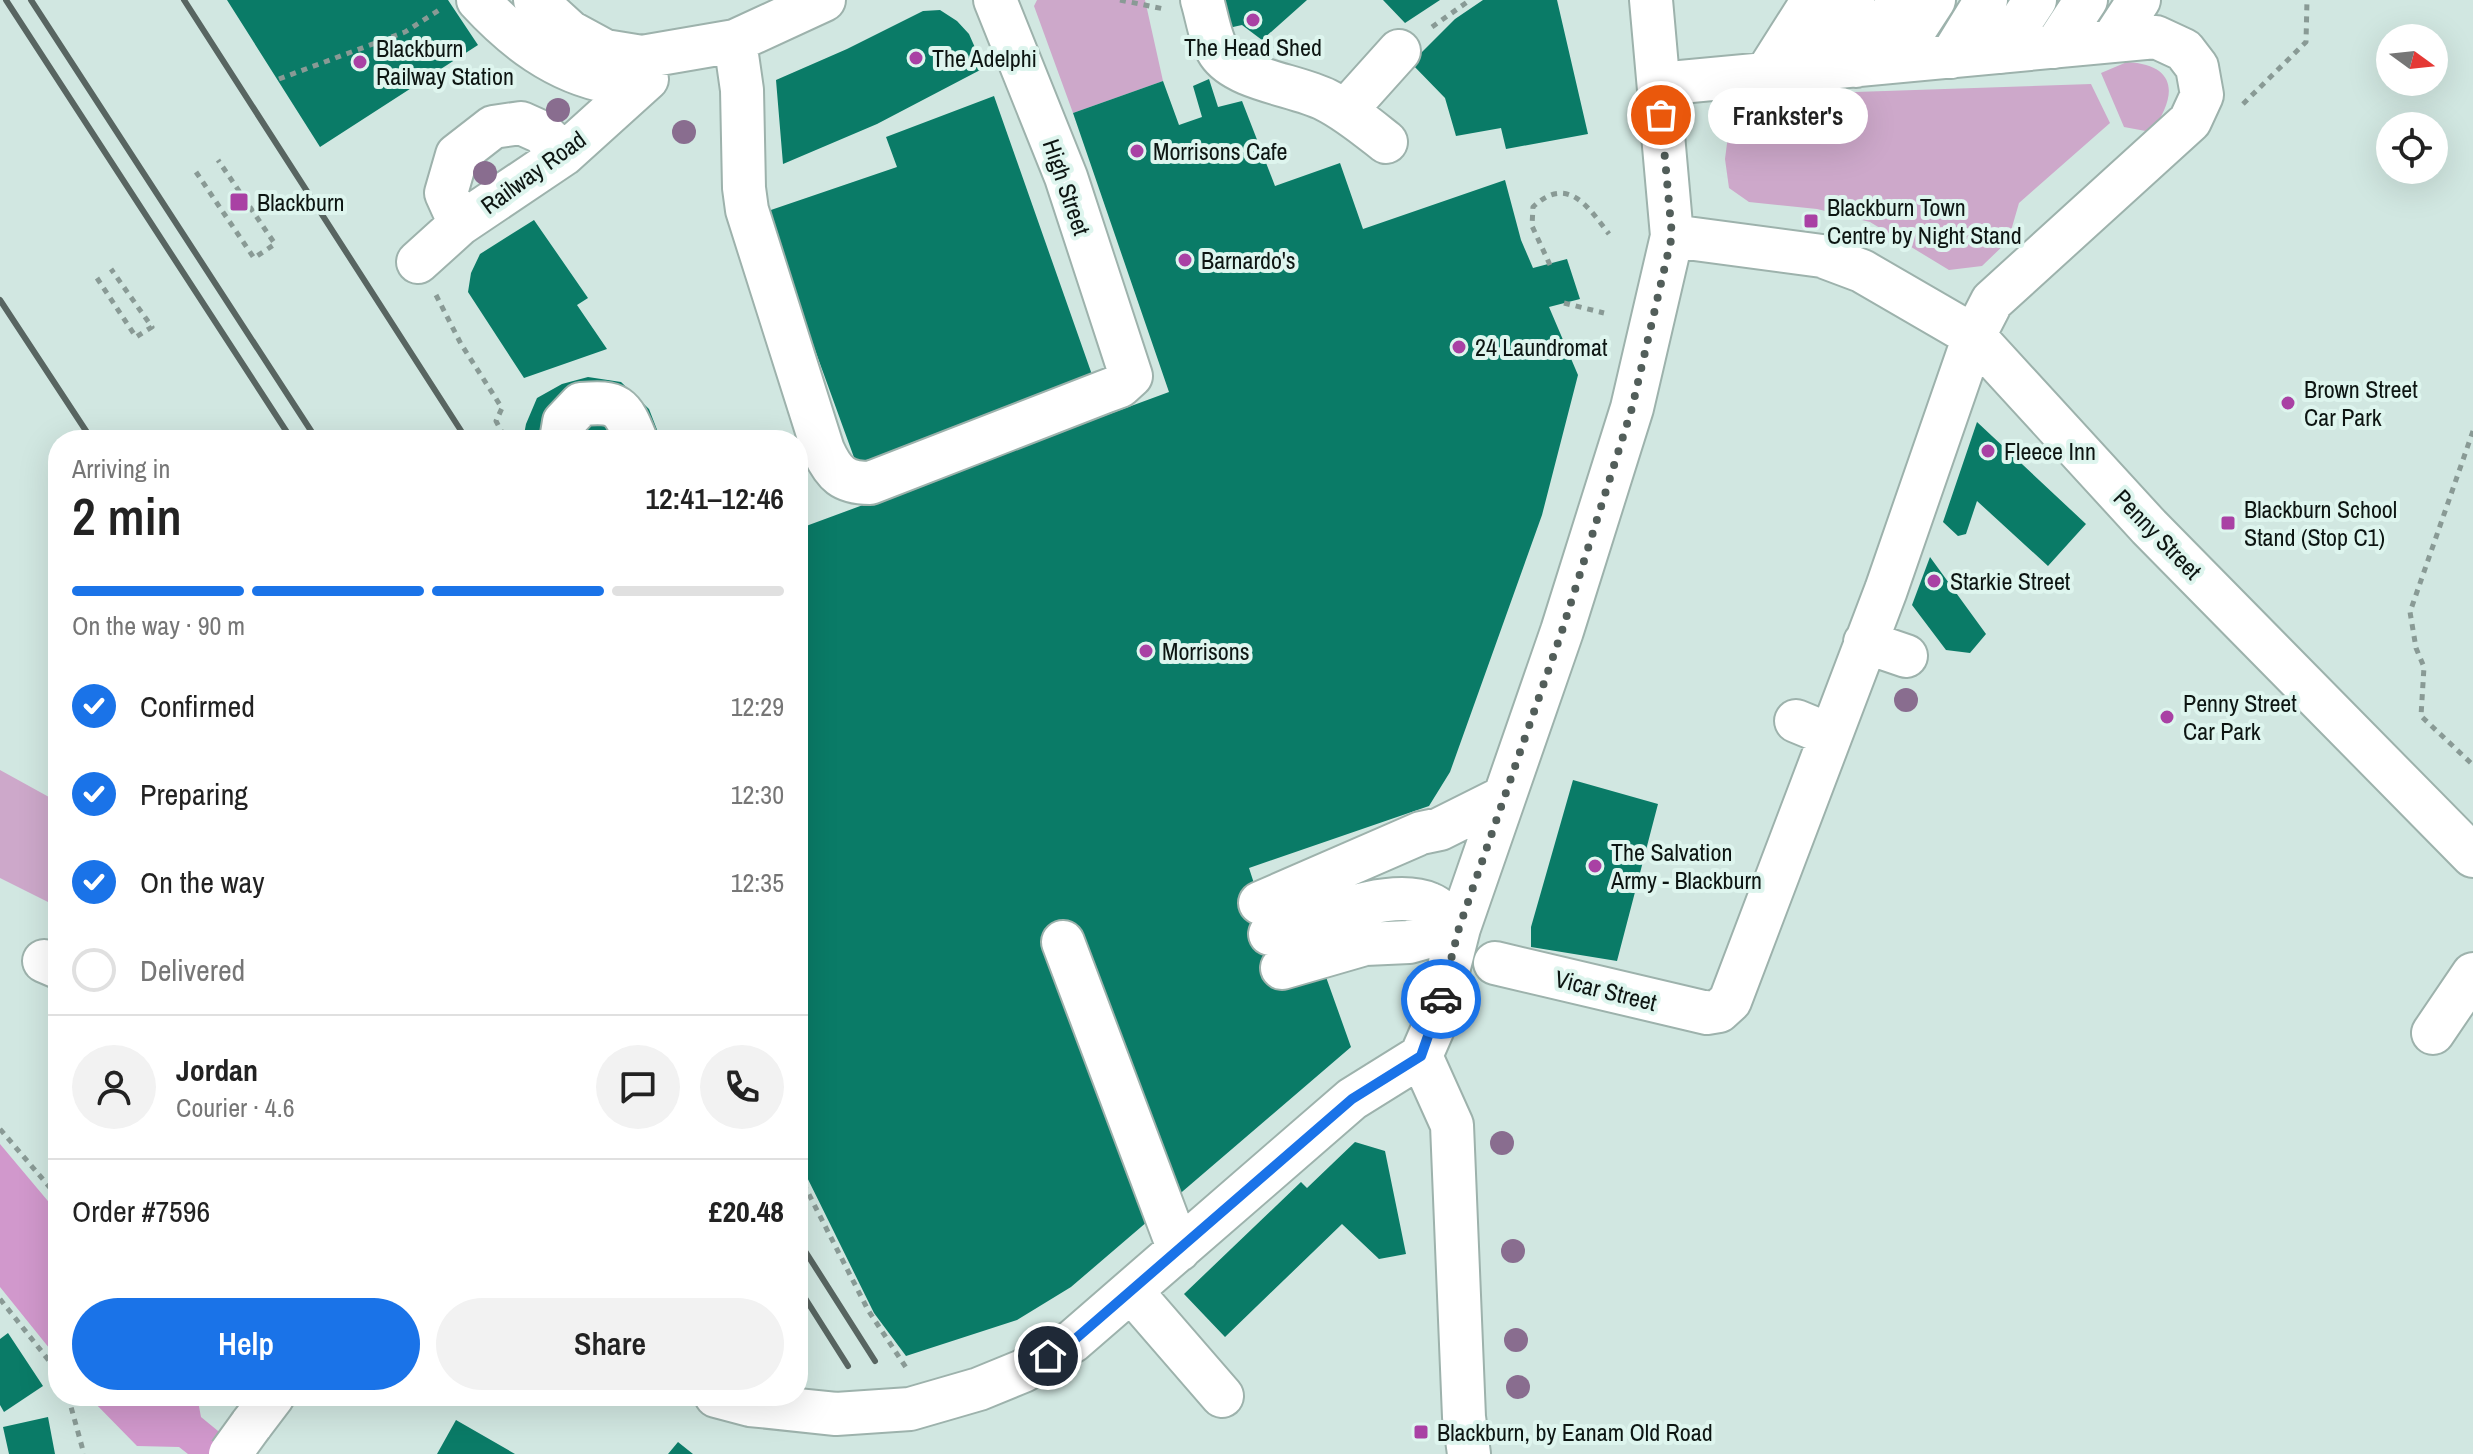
<!DOCTYPE html>
<html lang="en">
<head>
<meta charset="utf-8">
<style>
  :root { --surface:#fff; --page:#f2f2f2; --text:#222; --muted:#767676; --line:#e0e0e0; --accent:#1a73e8 }
  body { margin:0; font-family:"Archivo Narrow",sans-serif; background:var(--page); color:var(--text); height:100vh; display:flex; flex-direction:column; font-size:30px; white-space:nowrap }
  * { box-sizing:border-box; margin:0 }
  p { font-size:26px; color:var(--muted) }
  .icon { flex:none; width:44px; height:44px; fill:none; stroke:currentColor; stroke-width:2; stroke-linecap:round; stroke-linejoin:round }
  .map { position:relative; flex:1; overflow:hidden }
  .details { position:absolute; left:48px; top:430px; width:760px; height:976px; display:flex; flex-direction:column; background:var(--surface); border-radius:32px; box-shadow:0 8px 32px #0002 }
  .details>* { flex:none }
  .needle { width:52px; rotate:105deg }
  .buttons { position:absolute; left:2376px; top:24px; display:grid; gap:16px }
  .buttons a { display:grid; place-items:center; width:72px; height:72px; border-radius:50%; background:var(--surface); box-shadow:0 8px 32px #0002; font-size:40px }
  .pin { position:absolute; display:grid; place-items:center; width:68px; height:68px; color:#fff; margin:-34px; border:4px solid #fff; border-radius:50%; box-shadow:0 2px 8px #0007 }
  .courier { position:absolute; display:grid; place-items:center; width:80px; height:80px; margin:-40px; border:6px solid #1a73e8; border-radius:50%; background:#fff; color:#222; box-shadow:0 2px 10px #0007 }
  .bubble { position:absolute; height:56px; border-radius:28px; background:var(--surface); box-shadow:0 8px 32px #0002; font-size:26px; font-weight:600; line-height:56px; text-align:center }
  .summary em { font-style:normal; font-weight:600 }
  .summary div { display:flex; flex-direction:column-reverse }
  .summary { display:flex; align-items:center; justify-content:space-between; height:136px; padding:0 24px }
  h1 { font-size:52px; font-weight:600; line-height:60px }
  .bar { display:grid; grid-template-columns:repeat(4,1fr); gap:12px 8px; align-content:center; height:96px; padding:0 24px }
  .bar i { height:10px; border-radius:6px; background:var(--line) }
  .bar .on { background:var(--accent) }
  .bar p { grid-column:span 4 }
  .line { display:flex; align-items:center; gap:20px; padding:0 24px; border-top:2px solid var(--line) }
  .line div { flex:1 }
  .round { display:grid; place-items:center; flex:none; width:84px; height:84px; border-radius:42px; background:var(--page) }
  ol { padding:0 24px; list-style:none }
  li { display:flex; align-items:center; gap:24px; height:88px }
  li p { margin-inline-start:auto }
  li .icon { padding:8px; border-radius:50%; background:var(--accent); color:#fff; stroke-width:4 }
  li:last-child { color:var(--muted) }
  li i { width:44px; height:44px; border:4px solid var(--line); border-radius:50% }
  .button { display:flex; gap:16px; margin-top:auto; padding:16px 24px }
  .button a { flex:1; height:92px; border-radius:48px; background:var(--accent); color:#fff; font-size:32px; font-weight:600; line-height:92px; text-align:center }
  .button a+a { background:var(--page); color:var(--text) }
  .map>svg:first-child { display:block }
  .green { fill:#cda8ca }
  .water { fill:#d198cc }
  .building { fill:#0a7b67 }
  .lines { fill:none; stroke-linecap:round; stroke-linejoin:round }
  .minor-casing { stroke:#9db2ac; stroke-width:46 }
  .path { stroke:#899a95; stroke-width:5; stroke-dasharray:6 6; stroke-linecap:butt }
  .minor { stroke:#fff; stroke-width:42 }
  .rail { stroke:#586561; stroke-width:6 }
  .minor-bridge-casing { stroke:#9db2ac; stroke-width:46; stroke-linecap:butt }
  .minor-bridge { stroke:#fff; stroke-width:42 }
  .tree { fill:#896d8f }
  .done { stroke:#525e5a; stroke-width:8; stroke-dasharray:0 14.4 }
  .route { stroke:#1a73e8; stroke-width:10 }
  .poi-dot { fill:#a941a4; stroke:#def5ee; stroke-width:3 }
  .labels { text-anchor:middle; dominant-baseline:central; stroke-width:8; stroke-linejoin:round; paint-order:stroke }
  .poi-label { font-size:24px; fill:#0d1512; stroke:#def5ee; text-anchor:start }
  .street-label { font-size:24px; fill:#0d1512; stroke:#def5ee }
</style>
</head>
<body>
<div class="map">
<svg width="2473" height="1454" viewBox="0 0 2473 1454">
  <rect width="100%" height="100%" fill="#d1e7e1"/>
  <path class="green" d="M1037 0H1145L1163 81 1073 113 1034 6Z
    M2127 62C2179 65 2177 97 2151 132L2124 127 2101 73Z
    M1762 84 1796 94 2091 84 2110 123 2019 203 2008 241 1982 266 1949 270 1870 222 1817 209 1749 202 1729 188 1725 159 1729 128 1745 94Z
    M0 770 58 802V907L0 878Z"/>
  <path class="water" d="M0 1144 58 1213V1359L0 1287Z
    M88 1396H197L201 1417 246 1454H188L179 1447 137 1446Z"/>
  <path class="building" d="M227 0H448L478 45 320 147Z
    M1216 0H1307L1262 40 1242 25 1224 29Z
    M1383 0H1440L1405 23Z
    M1483 0H1557L1588 134 1506 149 1501 128 1456 136 1445 98 1411 63 1455 19Z
    M940 10 957 21 969 34 984 68 877 124 783 164 776 80 847 49 923 11Z
    M1209 79 1218 107 1242 101 1275 186 1340 163 1363 229 1505 180 1521 240 1533 268 1567 259 1580 299 1549 307 1578 375 1542 515 1450 772 1429 806 1249 868 1288 988 1326 977 1351 1047 1071 1287 1017 1320 906 1356 874 1313 798 1159V529L1169 392 1073 113 1163 81 1179 125 1202 117 1193 86Z
    M994 96 1096 386 860 474 765 212 897 167 886 137Z
    M534 220 588 298 577 305 607 349 524 378 468 292 471 273 480 254Z
    M588 377 621 382 649 409 661 440H523L526 424 537 398 562 384Z
    M1977 422 2086 524 2048 566 1977 501 1966 534 1958 536 1943 522Z
    M1930 557 1986 634 1970 653 1946 650 1912 605Z
    M1573 780 1658 804 1617 961 1531 947V927Z
    M1355 1142 1385 1151 1406 1254 1379 1259 1342 1224 1225 1337 1184 1294 1301 1182 1307 1188Z
    M8 1333 43 1386 4 1412 0 1405V1339Z
    M48 1417 55 1454H9L3 1427Z
    M456 1420 515 1454H437Z
    M678 1442 693 1454H668Z"/>
  <g class="lines">
    <defs>
      <path id="minor" d="M478 0C514 39 556 72 610 82 620 83 632 81 642 80
        M535 0 570 32 605 51 642 57 735 41 824 0
        M1202 0C1207 16 1210 39 1219 53 1237 80 1297 85 1326 100 1348 111 1367 127 1386 142
        M735 41 742 90 744 188 747 210 823 450C834 474 843 483 870 483L1104 392 1120 386 1131 376 1066 177 995 0
        M2112 41 2139 0
        M2055 47 2086 0
        M2001 52 2035 0
        M1897 57 1934 0
        M1951 57 1986 0
        M1856 66 1900 0
        M1805 71 1853 0
        M1766 74 1813 0
        M1346 110 1399 51
        M460 224 446 193 457 155 493 127 521 123 541 132 564 154
        M1672 236 1822 256 1862 271 1974 336 2149 527 2473 856
        M418 262 460 224 564 154 647 79
        M561 440 564 422 581 404C618 401 622 405 636 440
        M1865 642 1906 656
        M1796 721 1830 735
        M1260 903 1421 833 1440 829 1504 797
        M1270 934C1312 921 1389 886 1430 904 1440 908 1450 920 1459 928
        M1063 942 1179 1250
        M44 961 58 967
        M1495 963 1707 1013 1719 1011 1730 1001 1886 590 1974 336 1992 301 2190 121 2202 95 2197 67 2184 50 2156 37 1659 84
        M1282 968 1365 944 1409 942 1459 928
        M2433 1033 2473 974
        M1131 1291 1222 1396
        M716 1396 750 1405 836 1414 910 1409 979 1389 1023 1371 1073 1341 1352 1099 1421 1056
        M251 1425 273 1396
        M1469 1454 1464 1417 1452 1125 1421 1056 1434 1026 1459 928 1562 631 1632 408 1672 236 1651 0"/>
    </defs>
    <use href="#minor" class="minor-casing"/>
    <path class="path" d="M1120 0 1164 9
      M1432 27 1470 0
      M279 79 405 32 439 10
      M2243 104 2306 42 2307 0
      M196 172 254 258 275 244 218 160
      M1550 265 1532 226 1533 207C1568 174 1588 207 1609 234
      M97 278 136 337 152 327 111 269
      M436 295 461 344 502 408 496 421 506 440
      M1564 303 1604 313
      M2473 431 2410 612 2416 648 2424 667 2421 716 2473 765
      M0 1129 58 1197
      M798 1173 868 1310 907 1369
      M0 1299 58 1372
      M68 1396 84 1454
      M209 1396 213 1407"/>
    <use href="#minor" class="minor"/>
    <path class="rail" d="M6 0 292 440
      M31 0 317 440
      M184 0 467 440
      M0 300 92 440
      M798 1240 875 1361
      M798 1287 848 1366"/>
    <defs>
      <path id="minor-bridge" d="M230 1454 251 1425"/>
    </defs>
    <use href="#minor-bridge" class="minor-bridge-casing"/>
    <use href="#minor-bridge" class="minor-bridge"/>
  </g>
  <g class="tree">
    <circle cx="558" cy="110" r="12"/>
    <circle cx="684" cy="132" r="12"/>
    <circle cx="485" cy="173" r="12"/>
    <circle cx="1906" cy="700" r="12"/>
    <circle cx="1502" cy="1143" r="12"/>
    <circle cx="1513" cy="1251" r="12"/>
    <circle cx="1516" cy="1340" r="12"/>
    <circle cx="1518" cy="1387" r="12"/>
  </g>
  <g class="lines">
    <path class="done" d="M1441 999 1459 928 1562 631 1632 408 1672 236 1661 115"/>
    <path class="route" d="M1048 1356 1073 1341 1352 1099 1421 1056 1441 999"/>
  </g>
  <g class="poi-dot">
    <circle cx="1253" cy="20" r="8"/>
    <circle cx="916" cy="58" r="8"/>
    <circle cx="360" cy="62" r="8"/>
    <circle cx="1137" cy="151" r="8"/>
    <rect x="229" y="192" width="20" height="20" rx="4"/>
    <rect x="1803" y="213" width="16" height="16" rx="4"/>
    <circle cx="1185" cy="260" r="8"/>
    <circle cx="1459" cy="347" r="8"/>
    <circle cx="2288" cy="403" r="8"/>
    <circle cx="1988" cy="451" r="8"/>
    <rect x="2220" y="515" width="16" height="16" rx="4"/>
    <circle cx="1934" cy="581" r="8"/>
    <circle cx="1146" cy="651" r="8"/>
    <circle cx="2167" cy="717" r="8"/>
    <circle cx="1595" cy="866" r="8"/>
    <rect x="1413" y="1424" width="16" height="16" rx="4"/>
  </g>
  <g class="labels">
    <g class="poi-label">
      <text x="1253" y="47" text-anchor="middle">The Head Shed</text>
      <text x="376" y="48">Blackburn<tspan x="376" dy="28">Railway Station</tspan></text>
      <text x="932" y="58">The Adelphi</text>
      <text x="1153" y="151">Morrisons Cafe</text>
      <text x="257" y="202">Blackburn</text>
      <text x="1827" y="207">Blackburn Town<tspan x="1827" dy="28">Centre by Night Stand</tspan></text>
      <text x="1201" y="260">Barnardo's</text>
      <text x="1475" y="347">24 Laundromat</text>
      <text x="2304" y="389">Brown Street<tspan x="2304" dy="28">Car Park</tspan></text>
      <text x="2004" y="451">Fleece Inn</text>
      <text x="2244" y="509">Blackburn School<tspan x="2244" dy="28">Stand (Stop C1)</tspan></text>
      <text x="1950" y="581">Starkie Street</text>
      <text x="1162" y="651">Morrisons</text>
      <text x="2183" y="703">Penny Street<tspan x="2183" dy="28">Car Park</tspan></text>
      <text x="1611" y="852">The Salvation<tspan x="1611" dy="28">Army - Blackburn</tspan></text>
      <text x="1437" y="1432">Blackburn, by Eanam Old Road</text>
    </g>
    <g class="street-label">
      <text transform="translate(533 172) rotate(-36)">Railway Road</text>
      <text transform="translate(1067 187) rotate(71)">High Street</text>
      <text transform="translate(2158 534) rotate(46)">Penny Street</text>
      <text transform="translate(1606 990) rotate(14)">Vicar Street</text>
    </g>
  </g>
</svg>
<div class="buttons">
<a><svg class="needle" viewBox="-14 -14 28 28"><path d="M0-13l5 13h-10z" fill="#e53935"/><path d="M0 13l5-13h-10z" fill="#767676"/></svg></a>
<a><svg class="icon" aria-label="locate" viewBox="0 0 24 24"><circle cx="12" cy="12" r="6"/><path d="M12 2v4M12 18v4M2 12h4M18 12h4"/></svg></a>
</div>
<div class="pin" style="left:1661px;top:115px;background:#ea580c"><svg class="icon" aria-label="bag" viewBox="0 0 24 24"><path d="M5 8h14l-1 12H6zM9 8a3 3 0 0 1 6 0"/></svg></div>
<div class="pin" style="left:1048px;top:1356px;background:#1f2937"><svg class="icon" aria-label="home" viewBox="0 0 24 24"><path d="M3 11l9-7 9 7M6 9v11h12V9"/></svg></div>
<div class="courier" style="left:1441px;top:999px"><svg class="icon" aria-label="car" viewBox="0 0 24 24"><path d="M5 17H2v-5l4-1 3-4h7l3 4 3 1v5h-3M9 17h6M6 11h13"/><circle cx="7" cy="17" r="2"/><circle cx="17" cy="17" r="2"/></svg></div>
<div class="bubble" style="left:1708px;top:88px;width:160px">Frankster's</div>
<section class="details">
<div class="summary"><div><h1>2 min</h1><p>Arriving in</p></div><em>12:41–12:46</em></div>
<div class="bar"><i class="on"></i><i class="on"></i><i class="on"></i><i></i><p>On the way · 90 m</p></div>
<ol>
<li><svg class="icon" aria-label="check" viewBox="0 0 24 24"><path d="M5 12l5 5 9-10"/></svg>Confirmed<p>12:29</p></li>
<li><svg class="icon" aria-label="check" viewBox="0 0 24 24"><path d="M5 12l5 5 9-10"/></svg>Preparing<p>12:30</p></li>
<li><svg class="icon" aria-label="check" viewBox="0 0 24 24"><path d="M5 12l5 5 9-10"/></svg>On the way<p>12:35</p></li>
<li><i></i>Delivered</li>
</ol>
<div class="line" style="height:144px"><a class="round"><svg class="icon" aria-label="person" viewBox="0 0 24 24"><circle cx="12" cy="8" r="4"/><path d="M4 21q1-7 8-7t8 7"/></svg></a><div><b>Jordan</b><p>Courier · 4.6</p></div><a class="round"><svg class="icon" aria-label="chat" viewBox="0 0 24 24"><path d="M4 5h16v11H9l-5 4z"/></svg></a><a class="round"><svg class="icon" aria-label="phone" viewBox="0 0 24 24"><path d="M5 4h4l2 5-3 2q2 4 5 5l2-3 5 2v4C11 20 4 13 5 4z"/></svg></a></div>
<div class="line" style="height:104px"><div>Order #7596</div><b>£20.48</b></div>
<div class="button"><a>Help</a><a>Share</a></div>
</section>
</div>
</body>
</html>
